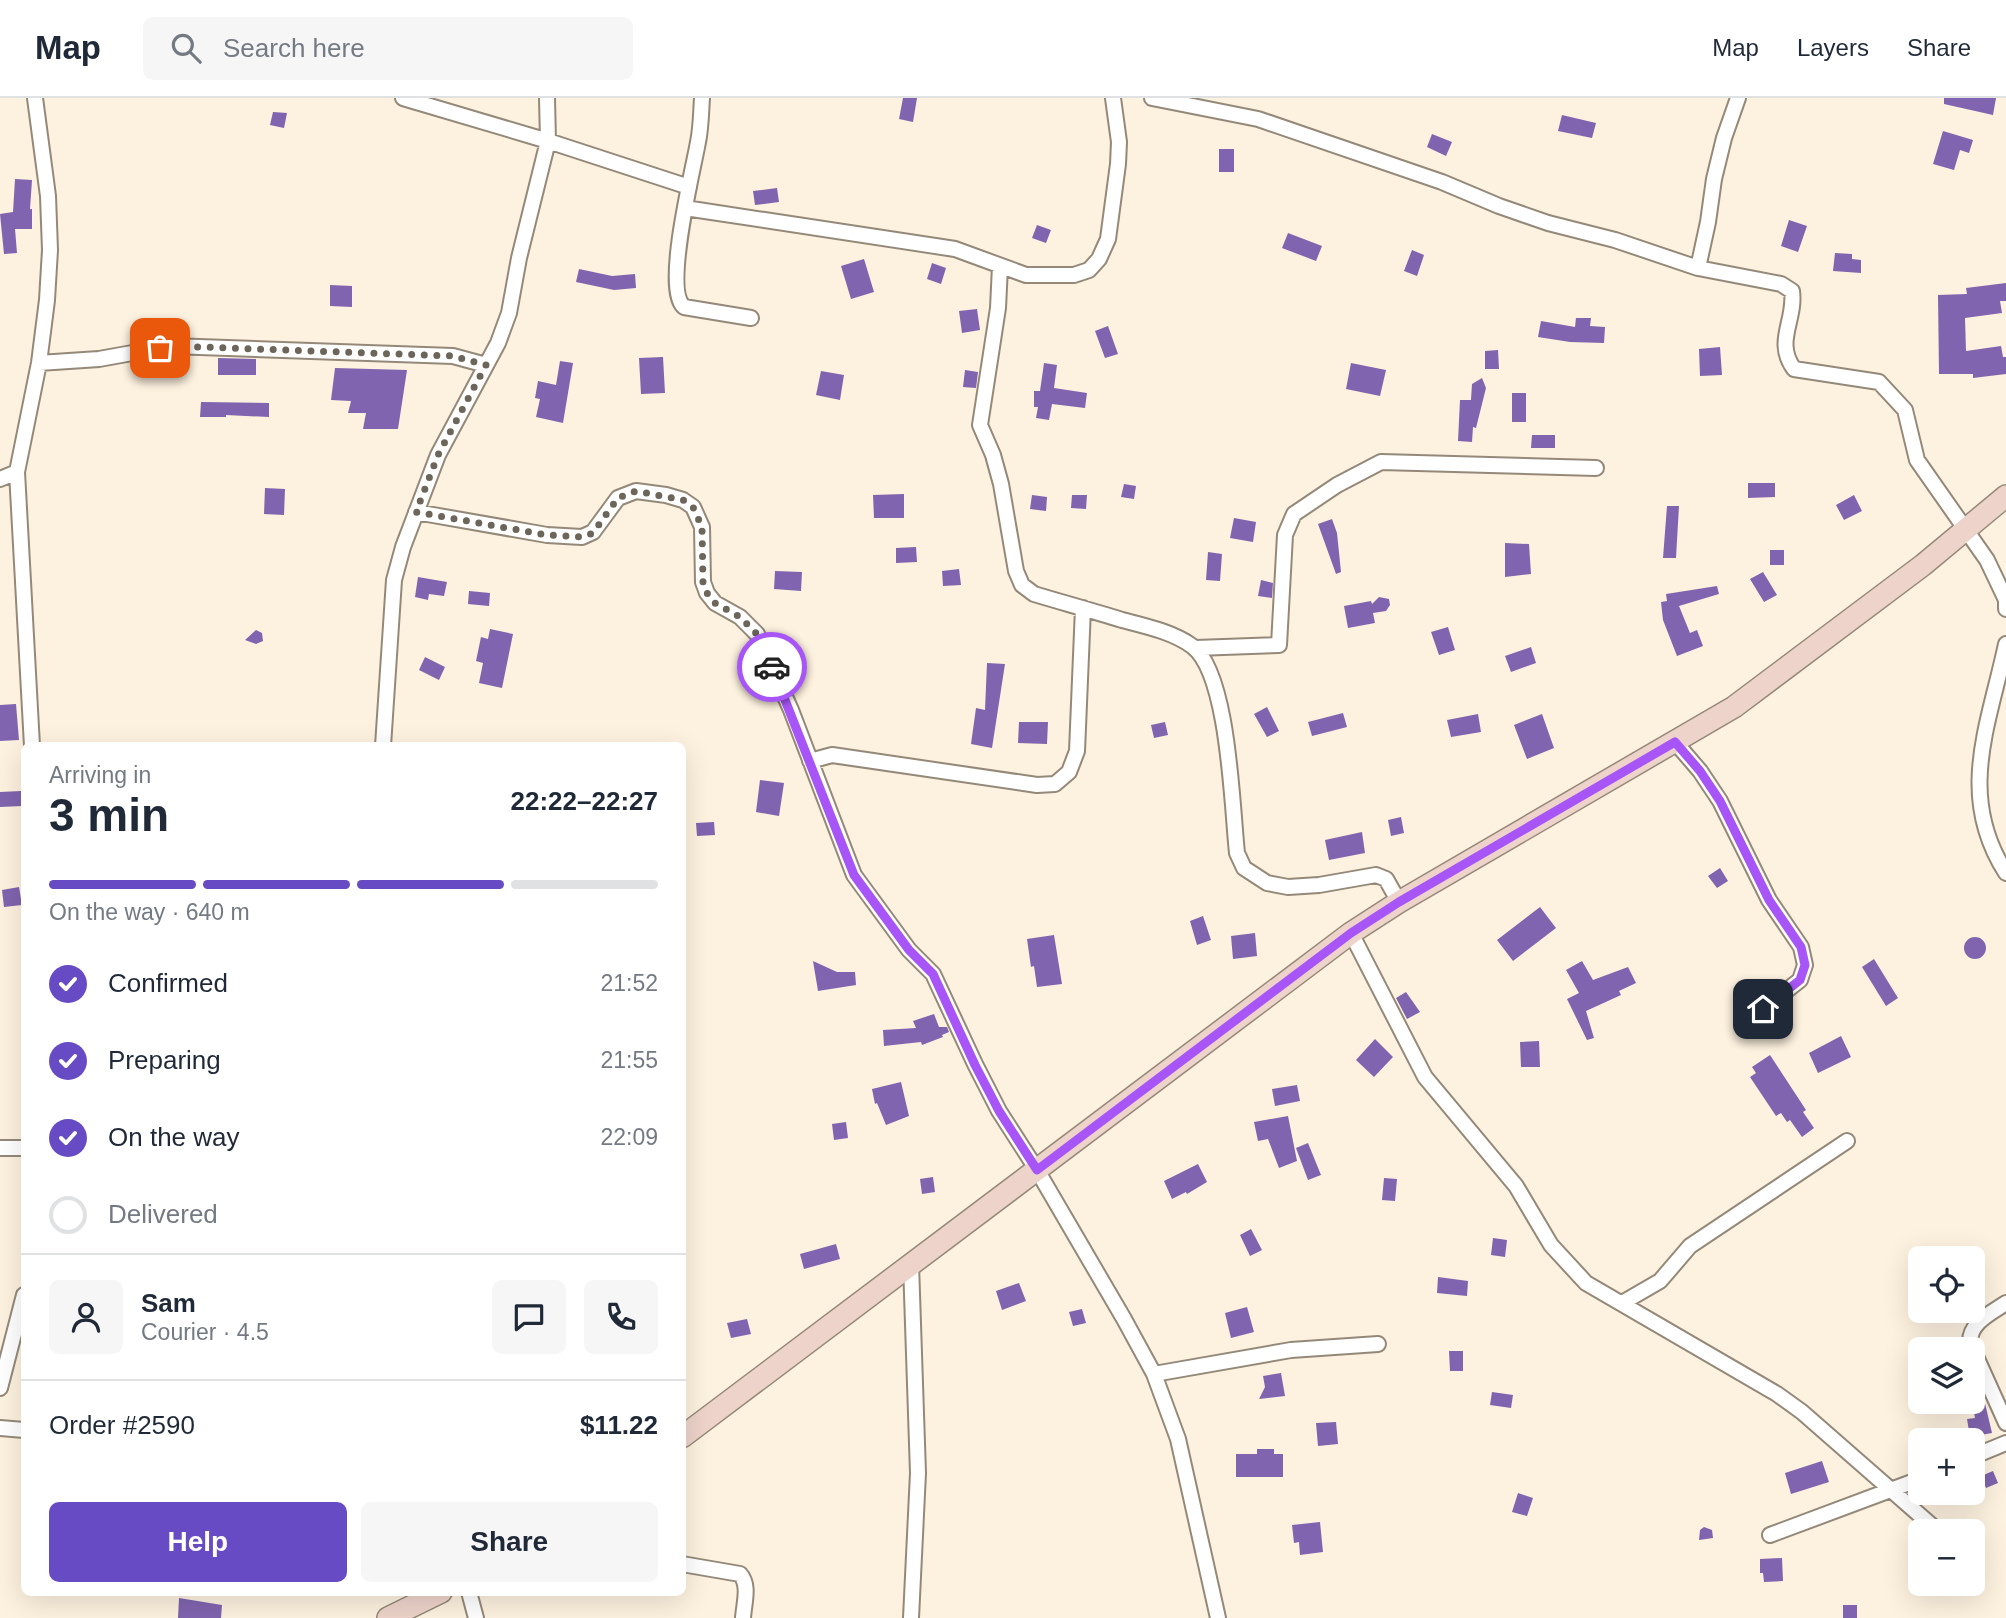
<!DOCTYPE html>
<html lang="en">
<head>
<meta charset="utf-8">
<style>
  :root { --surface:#fff; --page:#f6f6f7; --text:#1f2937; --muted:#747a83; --line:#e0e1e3; --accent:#674bc4 }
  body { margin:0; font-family:Helvetica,sans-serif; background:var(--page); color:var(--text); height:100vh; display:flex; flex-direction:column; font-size:26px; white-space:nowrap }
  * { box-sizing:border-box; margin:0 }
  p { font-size:23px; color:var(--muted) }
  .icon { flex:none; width:38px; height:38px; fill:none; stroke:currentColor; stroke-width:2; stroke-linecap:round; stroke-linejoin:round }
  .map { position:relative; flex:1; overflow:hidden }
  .drawer { position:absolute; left:21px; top:644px; width:665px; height:854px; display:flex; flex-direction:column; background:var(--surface); border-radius:10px; box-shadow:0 7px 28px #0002 }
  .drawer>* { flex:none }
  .controls { position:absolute; left:1908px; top:1148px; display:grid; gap:14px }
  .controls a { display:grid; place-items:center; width:77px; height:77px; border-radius:10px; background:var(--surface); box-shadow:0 7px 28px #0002; font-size:35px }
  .pin { position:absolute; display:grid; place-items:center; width:60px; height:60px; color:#fff; margin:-30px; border-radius:14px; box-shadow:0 4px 10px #0006 }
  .courier { position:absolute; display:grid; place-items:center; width:70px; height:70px; margin:-35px; border:5px solid #a855f7; border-radius:50%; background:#fff; color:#222; box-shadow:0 2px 9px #0007 }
  .head em { font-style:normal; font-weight:700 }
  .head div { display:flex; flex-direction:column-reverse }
  .head { display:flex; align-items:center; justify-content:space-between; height:119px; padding:0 28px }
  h1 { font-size:46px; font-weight:700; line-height:52px }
  .bar { display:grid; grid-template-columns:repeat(4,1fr); gap:10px 7px; align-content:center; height:84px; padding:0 28px }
  .bar i { height:9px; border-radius:5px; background:var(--line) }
  .bar .selected { background:var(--accent) }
  .bar p { grid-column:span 4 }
  .line { display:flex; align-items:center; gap:18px; padding:0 28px; border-top:2px solid var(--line) }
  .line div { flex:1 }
  .round { display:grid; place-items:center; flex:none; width:74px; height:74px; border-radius:10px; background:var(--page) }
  ol { padding:0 28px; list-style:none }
  li { display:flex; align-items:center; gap:21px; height:77px }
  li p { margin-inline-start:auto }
  li .icon { padding:7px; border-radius:50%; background:var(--accent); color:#fff; stroke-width:4 }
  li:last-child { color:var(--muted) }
  li i { width:38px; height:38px; border:4px solid var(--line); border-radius:50% }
  .cta { display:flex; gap:14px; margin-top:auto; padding:14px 28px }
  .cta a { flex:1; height:80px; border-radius:10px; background:var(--accent); color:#fff; font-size:28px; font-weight:700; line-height:80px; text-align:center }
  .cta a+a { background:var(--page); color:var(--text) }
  header { display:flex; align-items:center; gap:42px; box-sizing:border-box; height:98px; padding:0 35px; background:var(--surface); border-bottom:2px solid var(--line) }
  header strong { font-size:33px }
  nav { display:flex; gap:38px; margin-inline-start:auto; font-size:24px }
  .search { width:490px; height:63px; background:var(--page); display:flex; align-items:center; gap:18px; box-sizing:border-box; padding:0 24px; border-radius:10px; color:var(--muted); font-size:26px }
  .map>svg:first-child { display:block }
  .building { fill:#8064af }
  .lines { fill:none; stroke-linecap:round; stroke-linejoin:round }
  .street-casing { stroke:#948979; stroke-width:18 }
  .secondary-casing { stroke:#948979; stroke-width:24 }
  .street { stroke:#fff; stroke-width:14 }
  .secondary { stroke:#edd3ca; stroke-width:21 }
  .done { stroke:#6c655a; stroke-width:7; stroke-dasharray:0 12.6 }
  .route { stroke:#a855f7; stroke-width:9 }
</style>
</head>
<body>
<header>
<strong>Map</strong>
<div class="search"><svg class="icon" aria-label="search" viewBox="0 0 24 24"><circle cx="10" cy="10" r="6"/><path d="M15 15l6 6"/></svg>Search here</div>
<nav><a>Map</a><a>Layers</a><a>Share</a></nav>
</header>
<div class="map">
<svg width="2006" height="1520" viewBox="0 0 2006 1520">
  <rect width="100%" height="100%" fill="#fdf1df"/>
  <path class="building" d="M903 0H917L913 24 899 21Z
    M1944 0H1996L1993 17 1944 6Z
    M273 14 287 15 284 30 270 27Z
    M1562 17 1596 25 1592 40 1558 33Z
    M1943 33 1973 42 1969 55 1960 52 1954 72 1933 66Z
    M1432 36 1452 44 1446 58 1427 49Z
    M1219 51H1234V74H1219Z
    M15 81 32 82 30 111H32V131H15L17 155 4 156 0 116 13 114Z
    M777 90 779 104 755 107 753 93Z
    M1789 122 1807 128 1798 154 1781 148Z
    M1037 127 1051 132 1046 145 1032 140Z
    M1288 135 1322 148 1316 163 1282 150Z
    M1412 152 1424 157 1417 178 1404 173Z
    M1835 155 1852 156V161L1861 162V175L1833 173Z
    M864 161 874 194 851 201 841 168Z
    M932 165 946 170 941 186 927 181Z
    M579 171 612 178 635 176 636 190 614 192 576 184Z
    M2006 185V203H2000L2002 215 1965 220 1966 253 2001 248 2003 259H2006V276L1973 280V276H1939L1938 197 1967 196 1966 190Z
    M330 187 352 188V209L330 208Z
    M977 211 980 232 962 235 959 213Z
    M1576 220H1591L1590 228 1605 229 1604 245 1570 244 1538 239 1541 223 1575 229Z
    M1108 228 1118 256 1105 260 1095 233Z
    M1720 249 1722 277 1700 278 1699 251Z
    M1498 252 1499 271H1485V253Z
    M663 259 665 295 641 296 639 260Z
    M218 260 256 261V277H218Z
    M560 263 573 265 563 325 536 319 540 301 535 300 538 283 556 287Z
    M1044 265 1057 267 1054 290 1087 295 1085 310 1052 306 1049 322 1036 320 1038 309H1034V293H1040Z
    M1351 265 1386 272 1380 298 1346 291Z
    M335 270 407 272 398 331H363L366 315H348L351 303 331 302Z
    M965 272 978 274 976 290 963 289Z
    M821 273 844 277 840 302 816 297Z
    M1482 280 1486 290 1476 330 1473 329 1472 344 1458 343 1460 302H1471L1472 286Z
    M1512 295H1526V324H1512Z
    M201 304 269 305V319L226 317V319H200Z
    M1532 337H1555V350H1531Z
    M1748 385H1775V399L1748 400Z
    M1124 386 1136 388 1134 401 1121 399Z
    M265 390 285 391 284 417 264 416Z
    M904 396V420H874L873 397Z
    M1032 397 1047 399 1046 413 1030 411Z
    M1072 397H1087L1086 411 1071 410Z
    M1854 397 1862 413 1844 422 1836 407Z
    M1667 408H1679L1676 460H1663Z
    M1234 420 1256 424 1253 444 1230 440Z
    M1332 421 1337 435 1341 474 1336 476 1318 426Z
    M1505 445 1529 446 1531 476 1505 479Z
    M916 449 917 464 896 465V450Z
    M1770 452H1784V467H1770Z
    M1208 454 1222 456 1220 483 1206 482Z
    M959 471 961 487 943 488 942 473Z
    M775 473 802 474 801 493 774 491Z
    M1763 474 1777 497 1764 504 1750 481Z
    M418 479 447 484 444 498 429 496 428 502 415 499Z
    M1261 482 1273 485 1272 500 1258 498Z
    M1717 488 1719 496 1679 508 1690 535 1697 532 1703 548 1677 558 1663 522 1661 504 1667 503 1666 496Z
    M469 493 490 495 489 508 468 506Z
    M1379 499 1389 501 1390 507 1386 513 1373 515 1375 525 1348 530 1344 508 1371 503 1372 506Z
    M1448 529 1455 552 1439 557 1431 534Z
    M490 531 513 536 502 590 479 585 483 565 476 563 481 539 488 541Z
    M256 532 262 535 263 543 256 546 245 542Z
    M1531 549 1536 565 1511 574 1505 558Z
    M425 559 445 569 439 582 419 572Z
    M987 565 1005 566 992 650 971 646 976 610 985 612Z
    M16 606 19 642 0 643V607Z
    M1267 609 1279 633 1267 639 1254 616Z
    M1343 615 1347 629 1312 638 1308 624Z
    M1478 616 1481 634 1451 639 1447 622Z
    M1542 616 1554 650 1527 661 1514 627Z
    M1019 624H1048L1047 646 1018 645Z
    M1165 624 1168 637 1154 640 1151 627Z
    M760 682 784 685 779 718 756 714Z
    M21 693 22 708 0 709V694Z
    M1401 719 1404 735 1391 738 1388 722Z
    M714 724 715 737 697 738 696 725Z
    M1362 734 1365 755 1329 762 1325 742Z
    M1720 770 1728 783 1717 790 1708 778Z
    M19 789 22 807 4 809 2 792Z
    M1540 809 1556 830 1513 863 1497 842Z
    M1203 818 1211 842 1197 847 1190 823Z
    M1255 835 1257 858 1233 861 1231 838Z
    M1054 837 1062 886 1037 889 1034 868 1031 869 1027 841Z
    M1964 850a11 11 0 1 1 22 0a11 11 0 1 1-22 0Z
    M1874 861 1898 900 1886 908 1862 869Z
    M813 863 837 874H855L856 887 818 893Z
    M1582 863 1593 882 1628 869 1636 885 1619 893 1621 897 1586 913 1594 940 1587 942 1567 901 1579 895 1566 872Z
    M1406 894 1420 914 1407 921 1396 900Z
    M934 916 939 929H947L949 934 942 937 943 939 922 947 921 944 884 948 883 932 916 930 913 923Z
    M1841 938 1851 959 1818 975 1809 955Z
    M1375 941 1393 959 1374 979 1356 962Z
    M1539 943 1540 969H1521L1520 944Z
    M1770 957 1806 1012 1803 1014 1814 1030 1802 1039 1790 1022 1787 1024 1781 1015 1776 1018 1750 979 1756 975 1752 969Z
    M901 984 909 1018 886 1027 877 1005 875 1006 872 991Z
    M1297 987 1300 1003 1275 1008 1272 991Z
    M1288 1018 1297 1063 1279 1070 1268 1041 1258 1043 1254 1024Z
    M846 1024 848 1040 834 1042 832 1026Z
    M1308 1045 1321 1077 1308 1082 1296 1050Z
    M1198 1066 1207 1084 1187 1096 1186 1094 1172 1101 1164 1083Z
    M933 1079 935 1094 922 1096 920 1081Z
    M1384 1080 1397 1081 1395 1103 1382 1102Z
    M1251 1131 1262 1152 1250 1158 1240 1137Z
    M1493 1140 1507 1142 1505 1159 1491 1157Z
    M836 1146 840 1161 804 1171 800 1156Z
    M1438 1179 1468 1183 1467 1198 1437 1195Z
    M1019 1185 1026 1203 1002 1212 996 1193Z
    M1247 1209 1254 1234 1231 1240 1225 1215Z
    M1082 1211 1086 1225 1073 1228 1069 1214Z
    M747 1221 751 1236 731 1240 727 1225Z
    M1449 1253H1463V1273H1450Z
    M1281 1275 1285 1298 1259 1301 1265 1289 1263 1278Z
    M1492 1294 1513 1297 1511 1310 1490 1307Z
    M1984 1301 1992 1335 1970 1339 1967 1321 1975 1320 1972 1304Z
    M1336 1324 1338 1346 1318 1348 1316 1325Z
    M1257 1351H1274V1356H1283V1379H1236V1356H1257Z
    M1822 1363 1829 1384 1791 1396 1785 1375Z
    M1993 1373 1998 1385 1986 1390 1981 1378Z
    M1518 1395 1533 1400 1527 1418 1512 1414Z
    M1320 1424 1323 1454 1300 1457 1299 1444 1294 1445 1292 1427Z
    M1704 1429 1712 1432 1713 1440 1699 1442 1700 1432Z
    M1782 1460 1783 1483 1764 1484 1763 1475H1760V1461Z
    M179 1500 222 1507 221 1520H178Z
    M1843 1507H1857V1520H1843Z"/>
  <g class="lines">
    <defs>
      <path id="street" d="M403 0 548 43 689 89
        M702 0C701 14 701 30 698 44 693 73 663 191 684 209L751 220
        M1152 0 1258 21 1442 84 1499 108 1548 125 1615 142 1698 170 1781 186 1792 193C1796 223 1774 243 1794 271L1879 284 1905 312 1917 362 1987 462 2006 502V511
        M685 110 955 151 1026 177H1074L1089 172 1099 161 1108 141 1118 66 1119 44 1113 0
        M1000 168 998 210 980 327 993 357 1001 386 1016 473 1022 487 1034 496C1064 505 1093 513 1122 522 1145 528 1173 534 1192 548 1229 575 1232 710 1237 755L1244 770 1267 785 1288 789 1319 787 1376 777 1386 781 1399 804
        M1698 170 1708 124 1714 81 1724 40 1738 0
        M39 265 99 261 171 248 453 258 486 267
        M0 381 17 374
        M416 414 547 437 582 439 593 434 618 400 636 393 666 397 683 402 693 409 702 429 703 484 707 495 715 505 740 519 757 536 791 612 854 777 909 852 933 876 975 966 999 1013 1037 1072 1124 1221 1154 1276 1178 1341 1218 1520
        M2006 546C1989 627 1956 697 2006 775
        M1196 550 1279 547 1285 437 1294 416 1337 387 1381 364 1596 370
        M1675 644 1700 673 1720 703 1769 802 1801 849 1805 867 1800 882 1763 911
        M32 648 17 374 39 265 47 202 50 152 48 98 35 0
        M383 648 394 482 403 449 438 357 498 245 509 215 519 160 548 43 547 0
        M810 663 832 657 1037 687 1055 686 1069 674 1077 653 1083 510
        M1351 835 1425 979 1516 1088 1551 1147 1586 1185 1777 1296 1802 1314 1938 1433
        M0 1050H24
        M1622 1205 1660 1183 1690 1148 1847 1043
        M2006 1205C1991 1215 1969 1225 1970 1245L2006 1325
        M1154 1276 1291 1252 1378 1246
        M0 1290 24 1197
        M0 1330 24 1332
        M1972 1359 2006 1345
        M1770 1437 1920 1381
        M1972 1465 1974 1467
        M682 1466 740 1476C750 1487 744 1505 743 1520
        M469 1494 476 1520
        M911 1520 918 1375 911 1166"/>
      <path id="secondary" d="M682 1339 1351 835 1399 804 1734 609 1923 467 2006 398
        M388 1520 441 1494"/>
    </defs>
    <use href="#street" class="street-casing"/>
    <use href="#secondary" class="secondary-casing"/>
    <use href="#street" class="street"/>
    <use href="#secondary" class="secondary"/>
  </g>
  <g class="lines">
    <path class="done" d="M160 250 172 248 453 258 486 267 438 357 416 414 547 437 582 439 593 435 618 400 636 393 683 402 693 409 702 429 703 484 707 495 715 505 740 519 757 536 772 569"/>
    <path class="route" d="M772 569 854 777 909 852 933 876 975 967 999 1013 1037 1072 1351 835 1399 804 1675 644 1700 673 1720 703 1769 802 1801 849 1805 867 1800 882 1763 911"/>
  </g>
</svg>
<div class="controls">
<a><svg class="icon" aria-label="locate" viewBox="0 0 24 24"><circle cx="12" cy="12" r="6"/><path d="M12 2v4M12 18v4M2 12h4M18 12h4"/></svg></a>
<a><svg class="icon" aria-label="layers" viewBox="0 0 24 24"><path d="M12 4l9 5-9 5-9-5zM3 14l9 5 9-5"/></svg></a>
<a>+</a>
<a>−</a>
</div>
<div class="pin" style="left:160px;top:250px;background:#ea580c"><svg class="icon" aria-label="bag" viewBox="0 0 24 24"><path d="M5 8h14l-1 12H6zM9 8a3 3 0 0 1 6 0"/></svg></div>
<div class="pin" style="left:1763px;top:911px;background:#1f2937"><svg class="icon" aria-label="home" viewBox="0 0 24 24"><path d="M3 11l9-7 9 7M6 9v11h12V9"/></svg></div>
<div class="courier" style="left:772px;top:569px"><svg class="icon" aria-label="car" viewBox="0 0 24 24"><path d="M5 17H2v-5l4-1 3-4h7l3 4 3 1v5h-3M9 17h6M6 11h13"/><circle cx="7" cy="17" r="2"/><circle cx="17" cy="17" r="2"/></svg></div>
<section class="drawer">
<div class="head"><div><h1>3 min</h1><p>Arriving in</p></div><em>22:22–22:27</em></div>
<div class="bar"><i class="selected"></i><i class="selected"></i><i class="selected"></i><i></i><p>On the way · 640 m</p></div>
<ol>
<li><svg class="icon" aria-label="check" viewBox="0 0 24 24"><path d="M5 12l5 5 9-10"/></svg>Confirmed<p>21:52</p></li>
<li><svg class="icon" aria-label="check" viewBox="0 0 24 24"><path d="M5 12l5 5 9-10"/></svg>Preparing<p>21:55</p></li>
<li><svg class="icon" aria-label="check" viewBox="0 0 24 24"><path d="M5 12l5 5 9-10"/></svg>On the way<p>22:09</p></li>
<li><i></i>Delivered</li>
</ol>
<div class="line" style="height:126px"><a class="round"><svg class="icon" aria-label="person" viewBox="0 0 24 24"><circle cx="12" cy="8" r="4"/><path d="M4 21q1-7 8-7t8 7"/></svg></a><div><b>Sam</b><p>Courier · 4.5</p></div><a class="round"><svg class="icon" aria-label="chat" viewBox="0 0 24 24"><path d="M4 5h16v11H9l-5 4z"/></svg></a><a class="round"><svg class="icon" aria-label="phone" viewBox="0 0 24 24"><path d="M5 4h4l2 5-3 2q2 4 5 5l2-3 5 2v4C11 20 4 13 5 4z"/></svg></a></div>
<div class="line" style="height:91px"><div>Order #2590</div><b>$11.22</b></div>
<div class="cta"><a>Help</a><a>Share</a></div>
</section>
</div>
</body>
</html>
